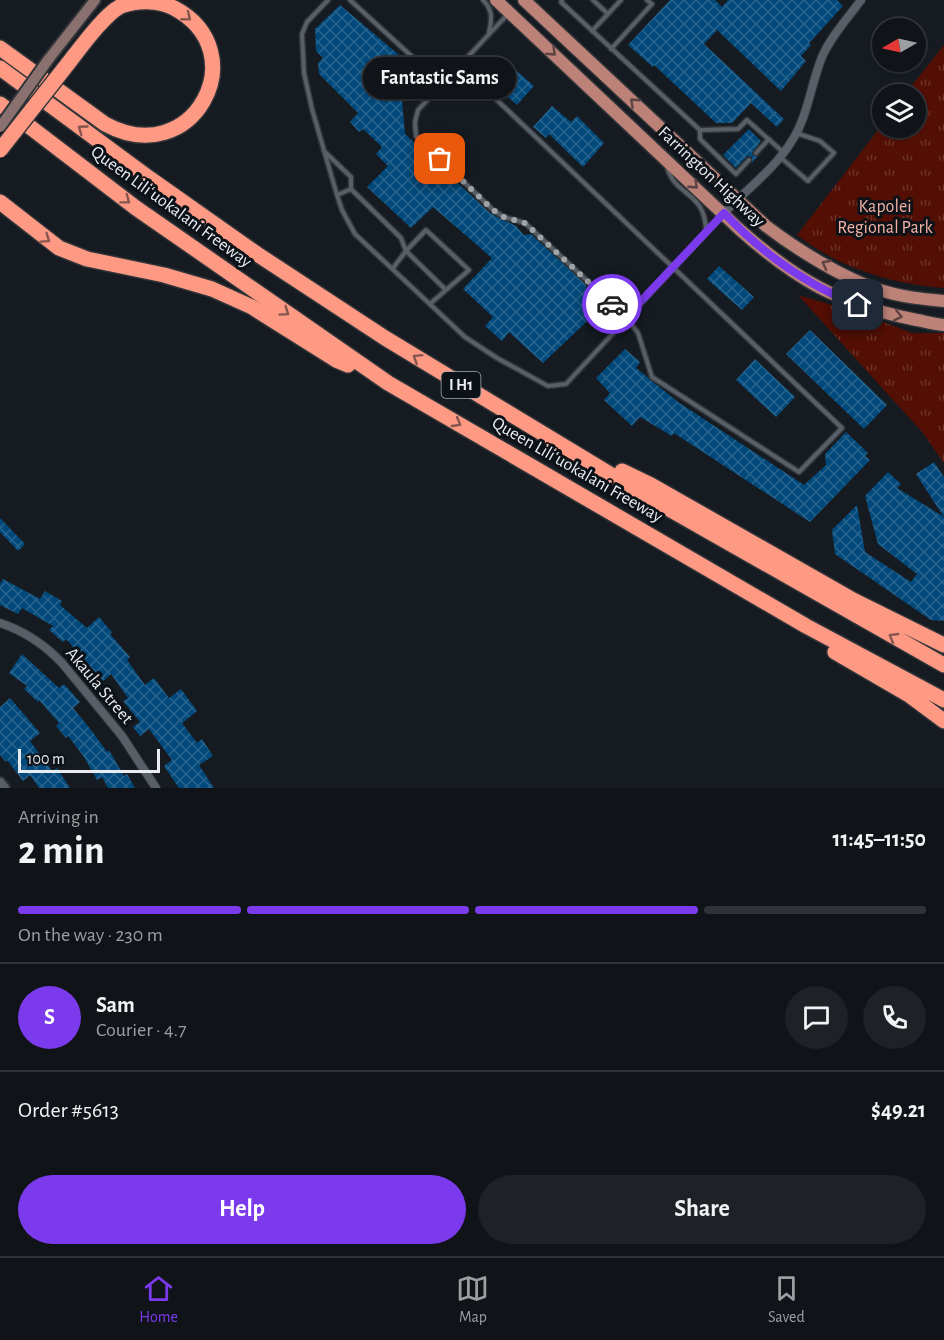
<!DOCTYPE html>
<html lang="en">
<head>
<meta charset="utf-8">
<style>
  :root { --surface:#101419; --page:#1e2126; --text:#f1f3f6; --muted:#9c9ea2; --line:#303338; --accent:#7c3aed }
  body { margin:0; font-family:"Alegreya Sans",sans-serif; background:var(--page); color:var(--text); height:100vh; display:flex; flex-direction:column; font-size:22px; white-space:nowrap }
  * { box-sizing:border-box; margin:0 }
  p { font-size:20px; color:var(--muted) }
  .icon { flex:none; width:33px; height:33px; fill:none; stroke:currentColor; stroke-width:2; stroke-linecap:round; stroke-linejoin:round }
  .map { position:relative; height:788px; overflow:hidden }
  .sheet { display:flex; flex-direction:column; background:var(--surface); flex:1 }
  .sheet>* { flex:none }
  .needle { width:39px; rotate:261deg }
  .tools { position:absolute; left:872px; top:18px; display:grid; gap:12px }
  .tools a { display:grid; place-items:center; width:54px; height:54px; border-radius:50%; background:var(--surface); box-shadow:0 2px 4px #0004,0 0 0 2px var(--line); font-size:30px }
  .scale { position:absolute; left:18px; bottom:15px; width:142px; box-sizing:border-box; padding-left:6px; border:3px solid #e9edf1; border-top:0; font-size:16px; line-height:21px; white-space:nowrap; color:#e9edf1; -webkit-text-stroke:4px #0d1218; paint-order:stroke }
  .pin { position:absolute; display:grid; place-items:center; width:51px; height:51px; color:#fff; margin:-26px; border-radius:12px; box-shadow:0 3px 9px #0006 }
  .courier { position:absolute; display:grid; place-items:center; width:60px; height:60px; margin:-30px; border:4px solid #7c3aed; border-radius:50%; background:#fff; color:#222; box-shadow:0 2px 8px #0007 }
  .bubble { position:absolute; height:42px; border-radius:21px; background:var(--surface); box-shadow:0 2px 4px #0004,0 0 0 2px var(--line); font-size:20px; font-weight:700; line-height:42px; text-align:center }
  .summary em { font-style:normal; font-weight:700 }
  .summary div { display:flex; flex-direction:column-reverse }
  .summary { display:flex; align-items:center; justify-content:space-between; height:102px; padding:0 18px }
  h1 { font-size:39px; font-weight:700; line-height:45px }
  .bar { display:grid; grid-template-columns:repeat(4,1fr); gap:9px 6px; align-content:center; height:72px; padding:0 18px }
  .bar i { height:8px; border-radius:4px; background:var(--line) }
  .bar .current { background:var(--accent) }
  .bar p { grid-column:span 4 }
  .line { display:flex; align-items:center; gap:15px; padding:0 18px; border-top:2px solid var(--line) }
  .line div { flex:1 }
  .round { display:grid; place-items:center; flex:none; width:63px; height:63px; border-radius:32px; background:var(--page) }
  .cta { display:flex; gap:12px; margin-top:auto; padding:12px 18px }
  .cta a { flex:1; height:69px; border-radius:36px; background:var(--accent); color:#fff; font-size:24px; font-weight:700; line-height:69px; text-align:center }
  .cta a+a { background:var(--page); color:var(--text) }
  .tab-bar { display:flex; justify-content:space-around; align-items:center; height:84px; border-top:2px solid var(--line); background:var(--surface); font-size:16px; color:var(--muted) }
  .tab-bar a { display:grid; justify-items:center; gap:3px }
  .tab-bar .current { color:var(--accent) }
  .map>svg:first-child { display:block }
  .park { fill:url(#park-tufts) }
  .building { fill:url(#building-cross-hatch) }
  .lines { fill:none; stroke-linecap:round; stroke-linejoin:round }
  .service-casing { stroke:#313438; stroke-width:7 }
  .minor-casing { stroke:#313438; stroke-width:10 }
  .tertiary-casing { stroke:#313438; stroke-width:14 }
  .secondary-casing { stroke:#313438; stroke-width:14 }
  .primary-casing { stroke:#313438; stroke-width:15 }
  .motorway-casing { stroke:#313438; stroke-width:18 }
  .service { stroke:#585f66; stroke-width:4 }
  .minor { stroke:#585f66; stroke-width:8 }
  .tertiary { stroke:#585f66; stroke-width:10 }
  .secondary { stroke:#8a716f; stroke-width:10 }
  .primary { stroke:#bc8278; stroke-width:12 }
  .motorway { stroke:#fe9a84; stroke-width:15 }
  .secondary-bridge-casing { stroke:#313438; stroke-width:14; stroke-linecap:butt }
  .motorway-bridge-casing { stroke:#313438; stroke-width:18; stroke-linecap:butt }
  .secondary-bridge { stroke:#8a716f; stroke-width:10 }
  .motorway-bridge { stroke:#fe9a84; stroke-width:15 }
  .oneway { stroke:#86564e }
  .oneway2 { stroke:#5c4443 }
  .done { stroke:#9fa4a8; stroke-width:6; stroke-dasharray:0 10.8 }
  .route { stroke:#7c3aed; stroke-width:8 }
  .labels { text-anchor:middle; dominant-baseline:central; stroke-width:6; stroke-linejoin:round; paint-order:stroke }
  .shield { fill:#0d1218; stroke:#a7abb0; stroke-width:1.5 }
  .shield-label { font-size:16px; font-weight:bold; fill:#e9edf1 }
  .street-label { font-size:18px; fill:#e9edf1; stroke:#0d1218 }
  .park-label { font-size:18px; fill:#f3b1a3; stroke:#0d1218 }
</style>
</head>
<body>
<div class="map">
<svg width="944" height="788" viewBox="0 0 944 788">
  <defs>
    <pattern id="park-tufts" width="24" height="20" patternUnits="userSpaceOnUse" patternTransform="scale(1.5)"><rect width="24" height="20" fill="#530f04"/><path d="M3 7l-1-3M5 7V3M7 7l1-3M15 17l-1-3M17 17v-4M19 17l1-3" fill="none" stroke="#6c3229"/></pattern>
    <pattern id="building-cross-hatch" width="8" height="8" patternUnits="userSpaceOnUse" patternTransform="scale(1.5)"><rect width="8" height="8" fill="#02497b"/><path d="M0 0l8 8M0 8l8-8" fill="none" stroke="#27648e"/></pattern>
  </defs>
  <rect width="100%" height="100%" fill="#151b21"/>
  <path class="park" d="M944 45V288C891 284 839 268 797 235L882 125V128H915V94H905Z
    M798 295 863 314 912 333H944V463L923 433Z"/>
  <path class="building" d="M670 0H715L722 7 728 0H837L843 6 809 43 811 45 801 56 806 61 781 91 717 30 704 44 784 119 777 127 751 103 732 123H716L654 65 653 67 628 45Z
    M340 5 425 77 402 100 405 134 490 213 516 226 524 235 531 234 586 285 587 294 601 308 543 363 509 332 502 341 485 326 493 317 463 289 492 258 433 207 411 228 367 187 388 166 376 154 382 147 363 129 359 132 350 122 358 113 319 74 318 63 323 58 316 51 315 29Z
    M501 57 534 86 517 105 484 76Z
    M552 106 571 122 577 116 604 143 583 167 549 134 546 138 533 127Z
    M749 129 761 141 752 153 754 156H758L752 163V157L747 156 736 168 723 155Z
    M719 266 754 297 742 310 707 279Z
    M810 330 887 405 864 429 786 354Z
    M625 349 640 362 636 368 678 402 804 485 826 465 825 454 846 432 868 453 865 456 870 460 810 522 674 433 672 436 640 417 632 426 604 400 610 393 596 378Z
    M755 359 795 397 776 417 736 380Z
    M934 462 944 477V517L916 474Z
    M888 472 901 484 897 488 944 517V621L931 620 835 554 832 530 857 505 865 552 911 582 917 574 878 544 865 496Z
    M0 518 25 544 18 551 0 532Z
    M3 579 40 599 45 591 62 601 60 605 87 628 99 617 112 632 110 634 130 657 127 660 145 685 154 678 169 698 181 689 197 711 182 723 197 743 202 739 213 756 199 765 214 788H179L164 766 172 760 149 729 140 736 133 727 140 722 123 701 128 698 111 674 100 684 83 665 86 662 66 639 63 642 49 630 53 626 22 608 18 614 0 605V584Z
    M22 654 59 688 64 684 80 702 73 708 92 731 107 752 109 750 124 776 127 774 135 788H108L102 777 97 780 84 757 68 736 66 738 56 726 59 723 39 700 38 702 24 689 27 686 9 673Z
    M10 698 40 733 30 741 52 771 57 768 70 788H39L30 775 23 781 7 760 6 762 0 755V707Z"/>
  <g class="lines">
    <defs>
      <path id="service" d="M328 0 307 22 302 34 304 73 312 109 337 195 342 210 355 234 465 337 497 358 548 386 566 384 722 216
        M350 0 442 84
        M483 0C493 10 492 19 489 32
        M562 0 561 2 700 130 738 129 747 120 783 152
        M593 0 608 14
        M592 31 621 0
        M611 49 652 4 647 0
        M460 65 842 428 799 472 652 377 638 333 626 317 525 223 504 217 493 210 416 136 415 122 418 110 507 15
        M700 130V139L736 174 749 160
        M324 151 351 177V189L337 195
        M756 153 769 139
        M780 157 808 181 834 153 820 141 796 133
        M667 167C675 197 706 191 706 232
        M351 189 401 238 406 251 426 230 469 270 431 303
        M393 268 406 251 446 290"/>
      <path id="minor" d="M724 213C747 189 776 168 793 139 808 115 811 84 822 57 831 36 848 18 861 0
        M0 623C25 631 44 644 62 663L122 736 156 788"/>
      <path id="tertiary" d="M0 783 4 788"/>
      <path id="secondary" d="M48 60 95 0"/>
      <path id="primary" d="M496 0 739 229C795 279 838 304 912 319 923 321 933 324 944 325
        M524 0 766 226C796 249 844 279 880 290 901 297 922 299 944 301"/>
      <path id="motorway" d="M0 48 105 124C193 172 257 52 174 8 158 0 137 0 121 6 103 15 76 54 63 70
        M0 68 149 178 257 254 385 338 641 493 944 665
        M0 104 136 208 388 383 806 626 944 700
        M0 202 59 248 87 259 164 275 212 289 252 307 336 360 348 365
        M622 471 651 485 853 600 944 645
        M835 652 909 695 944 721"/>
    </defs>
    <use href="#service" class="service-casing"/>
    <use href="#minor" class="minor-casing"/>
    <use href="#tertiary" class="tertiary-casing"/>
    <use href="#secondary" class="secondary-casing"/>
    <use href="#primary" class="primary-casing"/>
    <use href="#motorway" class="motorway-casing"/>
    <use href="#service" class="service"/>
    <use href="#minor" class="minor"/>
    <use href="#tertiary" class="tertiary"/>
    <use href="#secondary" class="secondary"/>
    <use href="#primary" class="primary"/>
    <use href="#motorway" class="motorway"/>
    <defs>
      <path id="secondary-bridge" d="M0 127 48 60"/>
      <path id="motorway-bridge" d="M0 150 63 70"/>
    </defs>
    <use href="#secondary-bridge" class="secondary-bridge-casing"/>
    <use href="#motorway-bridge" class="motorway-bridge-casing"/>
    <use href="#secondary-bridge" class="secondary-bridge"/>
    <use href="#motorway-bridge" class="motorway-bridge"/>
  </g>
  <defs><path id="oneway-chevron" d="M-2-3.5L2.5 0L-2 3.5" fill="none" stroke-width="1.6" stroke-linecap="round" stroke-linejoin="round" transform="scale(1.5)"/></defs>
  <g class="oneway">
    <use href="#oneway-chevron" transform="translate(187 17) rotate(39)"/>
    <use href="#oneway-chevron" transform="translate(82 129) rotate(-144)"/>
    <use href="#oneway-chevron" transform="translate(126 200) rotate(37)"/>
    <use href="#oneway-chevron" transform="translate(46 239) rotate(35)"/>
    <use href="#oneway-chevron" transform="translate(285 312) rotate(35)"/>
    <use href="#oneway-chevron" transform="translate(417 358) rotate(-148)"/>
    <use href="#oneway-chevron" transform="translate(457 423) rotate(30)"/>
    <use href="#oneway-chevron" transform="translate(893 637) rotate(-150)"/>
  </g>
  <g class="oneway2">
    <use href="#oneway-chevron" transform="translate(552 52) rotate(43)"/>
    <use href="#oneway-chevron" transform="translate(634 102) rotate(-137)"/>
    <use href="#oneway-chevron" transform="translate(694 185) rotate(43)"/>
    <use href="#oneway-chevron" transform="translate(826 264) rotate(-152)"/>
    <use href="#oneway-chevron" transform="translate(898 316) rotate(13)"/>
  </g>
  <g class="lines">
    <path class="done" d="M440 159 493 210 504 217 525 223 612 304"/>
    <path class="route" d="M612 304 626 317 724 213C763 254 806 285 858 305"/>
  </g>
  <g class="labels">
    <rect class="shield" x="441.5" y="372" width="39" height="26" rx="4.5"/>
    <g class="shield-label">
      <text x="461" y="385">I H1</text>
    </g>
    <g class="street-label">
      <text transform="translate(711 177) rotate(43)">Farrington Highway</text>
      <text transform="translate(171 207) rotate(36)">Queen Liliʻuokalani Freeway</text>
      <text transform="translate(577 470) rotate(30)">Queen Liliʻuokalani Freeway</text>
      <text transform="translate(99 686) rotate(50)">Akaula Street</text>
    </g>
    <g class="park-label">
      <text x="885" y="207">Kapolei<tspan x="885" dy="21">Regional Park</tspan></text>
    </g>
  </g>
</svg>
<div class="tools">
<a><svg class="needle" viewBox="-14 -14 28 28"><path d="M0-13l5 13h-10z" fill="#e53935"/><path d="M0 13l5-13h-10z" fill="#9c9ea2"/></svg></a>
<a><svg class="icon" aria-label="layers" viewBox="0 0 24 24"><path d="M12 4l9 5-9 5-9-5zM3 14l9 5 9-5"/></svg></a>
</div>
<div class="scale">100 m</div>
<div class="pin" style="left:440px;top:159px;background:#ea580c"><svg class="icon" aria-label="bag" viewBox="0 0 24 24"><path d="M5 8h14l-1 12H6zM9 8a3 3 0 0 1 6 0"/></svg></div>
<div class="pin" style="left:858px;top:305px;background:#1f2937"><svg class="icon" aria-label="home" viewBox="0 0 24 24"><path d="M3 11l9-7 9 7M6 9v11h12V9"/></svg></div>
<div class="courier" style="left:612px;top:304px"><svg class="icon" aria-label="car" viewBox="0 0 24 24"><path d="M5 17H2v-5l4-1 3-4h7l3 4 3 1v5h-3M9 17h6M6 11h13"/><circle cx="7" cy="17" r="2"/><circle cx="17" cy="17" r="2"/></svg></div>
<div class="bubble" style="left:363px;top:57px;width:153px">Fantastic Sams</div>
</div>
<section class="sheet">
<div class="summary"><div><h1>2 min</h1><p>Arriving in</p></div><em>11:45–11:50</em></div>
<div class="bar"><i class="current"></i><i class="current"></i><i class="current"></i><i></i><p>On the way · 230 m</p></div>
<div class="line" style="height:108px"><b class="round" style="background:var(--accent);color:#fff">S</b><div><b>Sam</b><p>Courier · 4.7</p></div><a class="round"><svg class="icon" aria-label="chat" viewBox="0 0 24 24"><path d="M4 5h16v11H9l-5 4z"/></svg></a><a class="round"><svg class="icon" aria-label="phone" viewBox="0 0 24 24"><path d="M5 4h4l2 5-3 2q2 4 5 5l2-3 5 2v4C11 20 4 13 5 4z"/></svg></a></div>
<div class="line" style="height:78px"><div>Order #5613</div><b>$49.21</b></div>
<div class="cta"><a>Help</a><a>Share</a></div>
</section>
<nav class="tab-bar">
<a class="current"><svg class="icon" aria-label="home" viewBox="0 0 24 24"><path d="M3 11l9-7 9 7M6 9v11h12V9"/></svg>Home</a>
<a><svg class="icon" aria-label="map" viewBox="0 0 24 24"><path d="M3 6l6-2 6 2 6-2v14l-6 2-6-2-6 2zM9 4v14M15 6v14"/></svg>Map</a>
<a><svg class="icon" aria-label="saved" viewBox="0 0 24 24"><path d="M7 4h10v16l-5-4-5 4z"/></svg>Saved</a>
</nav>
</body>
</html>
